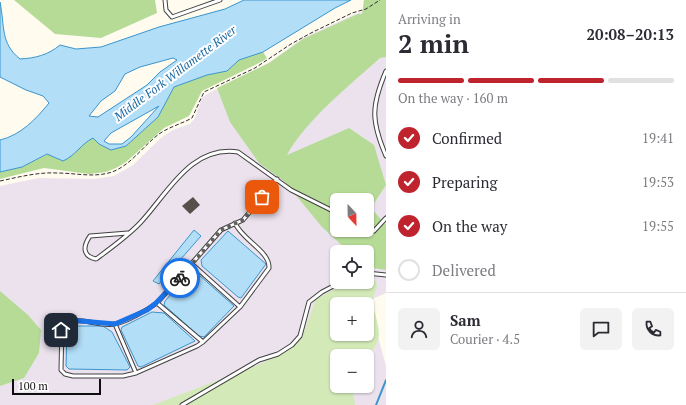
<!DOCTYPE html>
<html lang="en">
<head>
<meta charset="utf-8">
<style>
  :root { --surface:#fff; --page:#f2f2f3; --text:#2b2b33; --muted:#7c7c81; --line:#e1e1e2; --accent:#bf242e }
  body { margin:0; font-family:"PT Serif",serif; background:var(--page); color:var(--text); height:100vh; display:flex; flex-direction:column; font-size:15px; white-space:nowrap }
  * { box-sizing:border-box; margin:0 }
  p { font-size:13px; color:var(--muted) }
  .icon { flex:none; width:22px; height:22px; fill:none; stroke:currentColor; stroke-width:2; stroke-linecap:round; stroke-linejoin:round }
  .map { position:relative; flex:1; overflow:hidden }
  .side { display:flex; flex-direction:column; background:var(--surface); width:300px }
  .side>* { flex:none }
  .needle { width:26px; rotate:158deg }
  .fabs { position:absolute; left:330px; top:193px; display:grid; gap:8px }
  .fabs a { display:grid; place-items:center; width:44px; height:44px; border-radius:6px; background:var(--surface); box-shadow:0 1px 3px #0004; font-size:20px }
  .scale { position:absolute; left:12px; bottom:10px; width:89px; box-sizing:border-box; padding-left:4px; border:2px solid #0e0e0e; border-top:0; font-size:11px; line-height:14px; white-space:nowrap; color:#0e0e0e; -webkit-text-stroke:3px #fff; paint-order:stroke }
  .pin { position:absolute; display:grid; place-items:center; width:34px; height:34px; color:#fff; margin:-17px; border-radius:8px; box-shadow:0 2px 6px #0006 }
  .courier { position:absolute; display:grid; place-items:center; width:40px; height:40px; margin:-20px; border:3px solid #1a73e8; border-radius:50%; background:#fff; color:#222; box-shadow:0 1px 5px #0007 }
  .head em { font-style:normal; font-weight:800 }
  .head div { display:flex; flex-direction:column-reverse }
  .head { display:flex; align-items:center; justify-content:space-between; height:68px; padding:0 12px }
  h1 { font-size:26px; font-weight:800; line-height:30px }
  .bar { display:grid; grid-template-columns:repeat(4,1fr); gap:6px 4px; align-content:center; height:48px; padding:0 12px }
  .bar i { height:5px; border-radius:3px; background:var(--line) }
  .bar .on { background:var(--accent) }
  .bar p { grid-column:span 4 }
  .line { display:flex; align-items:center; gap:10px; padding:0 12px; border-top:1px solid var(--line) }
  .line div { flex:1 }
  .round { display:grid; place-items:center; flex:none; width:42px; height:42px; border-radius:6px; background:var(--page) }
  ol { padding:0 12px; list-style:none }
  li { display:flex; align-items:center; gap:12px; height:44px }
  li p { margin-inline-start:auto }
  li .icon { padding:4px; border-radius:50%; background:var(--accent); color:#fff; stroke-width:4 }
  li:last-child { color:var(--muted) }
  li i { width:22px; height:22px; border:2px solid var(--line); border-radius:50% }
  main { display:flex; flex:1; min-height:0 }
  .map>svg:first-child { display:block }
  .industrial { fill:#ebe2ed; fill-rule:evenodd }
  .green { fill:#d3eab8; fill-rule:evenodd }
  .forest { fill:#b6db97; fill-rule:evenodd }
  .water { fill:#b3def7; stroke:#3995ce; fill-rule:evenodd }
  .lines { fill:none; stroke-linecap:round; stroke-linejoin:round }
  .stream { stroke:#3995ce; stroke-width:2 }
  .building { fill:#574f4a }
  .lane-casing { stroke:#414141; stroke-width:5 }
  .path { stroke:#303030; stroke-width:1; stroke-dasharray:4 2; stroke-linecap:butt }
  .lane { stroke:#fff; stroke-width:3 }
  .done { stroke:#62615d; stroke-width:4; stroke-dasharray:0 7.2 }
  .route { stroke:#1a73e8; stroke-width:5 }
  .labels { text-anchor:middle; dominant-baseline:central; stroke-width:4; stroke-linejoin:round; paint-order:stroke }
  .water-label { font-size:12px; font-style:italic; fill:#1666a1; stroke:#fff }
</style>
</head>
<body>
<main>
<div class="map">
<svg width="386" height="405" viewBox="0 0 386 405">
  <rect width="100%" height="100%" fill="#fffbef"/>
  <path class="industrial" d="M386 0V293L368 301 386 366V405H0V186L39 178 94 179 114 176 133 165 161 138 173 130 190 124 195 118 202 98 207 94 270 62 303 38 355 14 374 8ZM337 200H367V230H337ZM337 252H367V282H337ZM337 304H367V334H337ZM337 356H367V386H337Z"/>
  <path class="green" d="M367 276C385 283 373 290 373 301 372 305 374 310 375 313 380 334 383 340 367 356H337V386H352L355 405H153L258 365 288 350 304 332 316 299 348 282H367ZM337 304H367V334H337Z"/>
  <path class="forest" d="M14 0H155L157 13 101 38 55 34Z
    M364 0H386V57L380 58C351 84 305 121 287 155L349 128 374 145 386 185 371 208 386 225V270L367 267V252H349L322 227 285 182 259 163 230 122 217 88 269 63 303 39 358 14H362ZM337 200H367V230H337Z
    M263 52 267 58 263 61 202 91 189 116 164 128 126 162 116 168 106 172 89 174 44 168 0 179V172L22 167 48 154 62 161C75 156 81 144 93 138L99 144 126 146 158 117 174 87 207 75 227 71 239 60Z
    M0 291 28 315 41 330 39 353 24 378 0 386Z"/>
  <path class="water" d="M244 0H351L335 8 263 52 239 60 227 71 207 75 174 87 158 117 126 146 111 150 99 144 93 138C81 144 75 156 63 161L47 154 22 167 0 172V140C21 135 36 119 49 103L43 96 26 90 0 77V2C5 26 0 43 20 59 36 58 48 55 60 45L76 49 101 47 159 27 225 9ZM173 58 177 60 160 72 147 85 98 117 89 116 101 101 115 91 125 74 140 67ZM159 106 131 137 122 144H109L104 141 111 133Z
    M194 230 201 236 159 284 153 281Z
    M228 231 266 264 241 298 238 297 202 266 201 260Z
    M198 274 234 306 204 337 199 336 164 305 165 301 188 275Z
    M152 312 164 313 195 341 141 367 138 366 121 330 122 327Z
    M69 326H103L112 332 130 367 127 370 69 369 66 366 67 329Z"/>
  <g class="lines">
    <path class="stream" d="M376 405 386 380"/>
  </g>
  <path class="building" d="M193 197 200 205 190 214 182 206Z"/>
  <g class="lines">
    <defs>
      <path id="lane" d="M165 0 166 10 172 17 220 0
        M386 71C371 106 371 121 386 156
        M235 223C242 240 270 251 269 268L240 307 203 342 197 346 136 373 123 376H73L65 374 61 370 62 324C78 315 97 327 115 324 126 322 147 310 157 303L221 230 243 220 277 179
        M367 228 374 231 386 218
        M128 233 90 236C83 246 82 256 96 259 111 248 128 236 141 222 168 193 191 145 238 152L291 190 337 213
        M192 264 240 307
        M367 273 386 275
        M157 303 203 342
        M115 324 136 373
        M182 405 259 360 278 354 292 345 300 336 309 302 322 292 341 282"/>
    </defs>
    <use href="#lane" class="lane-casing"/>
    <path class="path" d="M0 181C19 177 38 172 57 173 76 173 94 178 112 172 131 165 143 146 159 134 169 127 181 124 192 118L204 92 255 68 291 44 311 33 352 13 366 9 380 0"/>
    <use href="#lane" class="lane"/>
  </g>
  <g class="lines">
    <path class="done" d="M180 278 221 230 243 220 262 197"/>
    <path class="route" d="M61 330 62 324 69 320 115 324 147 310 156 303 180 278"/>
  </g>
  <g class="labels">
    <g class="water-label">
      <text transform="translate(175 73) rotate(-37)">Middle Fork Willamette River</text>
    </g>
  </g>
</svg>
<div class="fabs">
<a><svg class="needle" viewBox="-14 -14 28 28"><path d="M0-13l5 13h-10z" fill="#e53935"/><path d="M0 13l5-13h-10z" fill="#7c7c81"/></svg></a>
<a><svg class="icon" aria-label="locate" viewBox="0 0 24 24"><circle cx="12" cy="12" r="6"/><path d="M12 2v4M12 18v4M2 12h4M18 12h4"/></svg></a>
<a>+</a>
<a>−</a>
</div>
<div class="scale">100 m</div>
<div class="pin" style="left:262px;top:197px;background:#ea580c"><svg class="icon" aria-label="bag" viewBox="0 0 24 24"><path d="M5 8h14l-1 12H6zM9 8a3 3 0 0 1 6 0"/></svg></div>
<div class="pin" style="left:61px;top:330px;background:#1f2937"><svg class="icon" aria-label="home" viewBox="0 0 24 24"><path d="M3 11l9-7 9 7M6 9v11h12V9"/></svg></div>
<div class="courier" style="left:180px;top:278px"><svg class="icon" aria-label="bike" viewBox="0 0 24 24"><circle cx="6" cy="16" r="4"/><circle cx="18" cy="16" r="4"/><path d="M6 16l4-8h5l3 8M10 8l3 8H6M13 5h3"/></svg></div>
</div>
<section class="side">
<div class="head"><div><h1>2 min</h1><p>Arriving in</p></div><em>20:08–20:13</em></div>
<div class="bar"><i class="on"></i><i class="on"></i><i class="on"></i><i></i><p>On the way · 160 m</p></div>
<ol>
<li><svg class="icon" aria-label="check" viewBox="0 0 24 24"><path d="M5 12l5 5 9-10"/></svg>Confirmed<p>19:41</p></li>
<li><svg class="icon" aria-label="check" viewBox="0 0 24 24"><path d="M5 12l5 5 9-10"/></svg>Preparing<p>19:53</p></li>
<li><svg class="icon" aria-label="check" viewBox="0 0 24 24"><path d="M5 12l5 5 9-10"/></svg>On the way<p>19:55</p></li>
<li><i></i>Delivered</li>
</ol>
<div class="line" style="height:72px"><a class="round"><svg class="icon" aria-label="person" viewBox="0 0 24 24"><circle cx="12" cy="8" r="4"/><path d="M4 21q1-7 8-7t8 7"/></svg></a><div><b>Sam</b><p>Courier · 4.5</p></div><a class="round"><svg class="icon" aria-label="chat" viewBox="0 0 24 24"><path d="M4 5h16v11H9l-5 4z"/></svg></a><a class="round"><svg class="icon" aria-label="phone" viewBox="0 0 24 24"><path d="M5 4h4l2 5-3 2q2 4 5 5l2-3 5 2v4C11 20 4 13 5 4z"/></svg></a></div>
</section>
</main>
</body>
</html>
